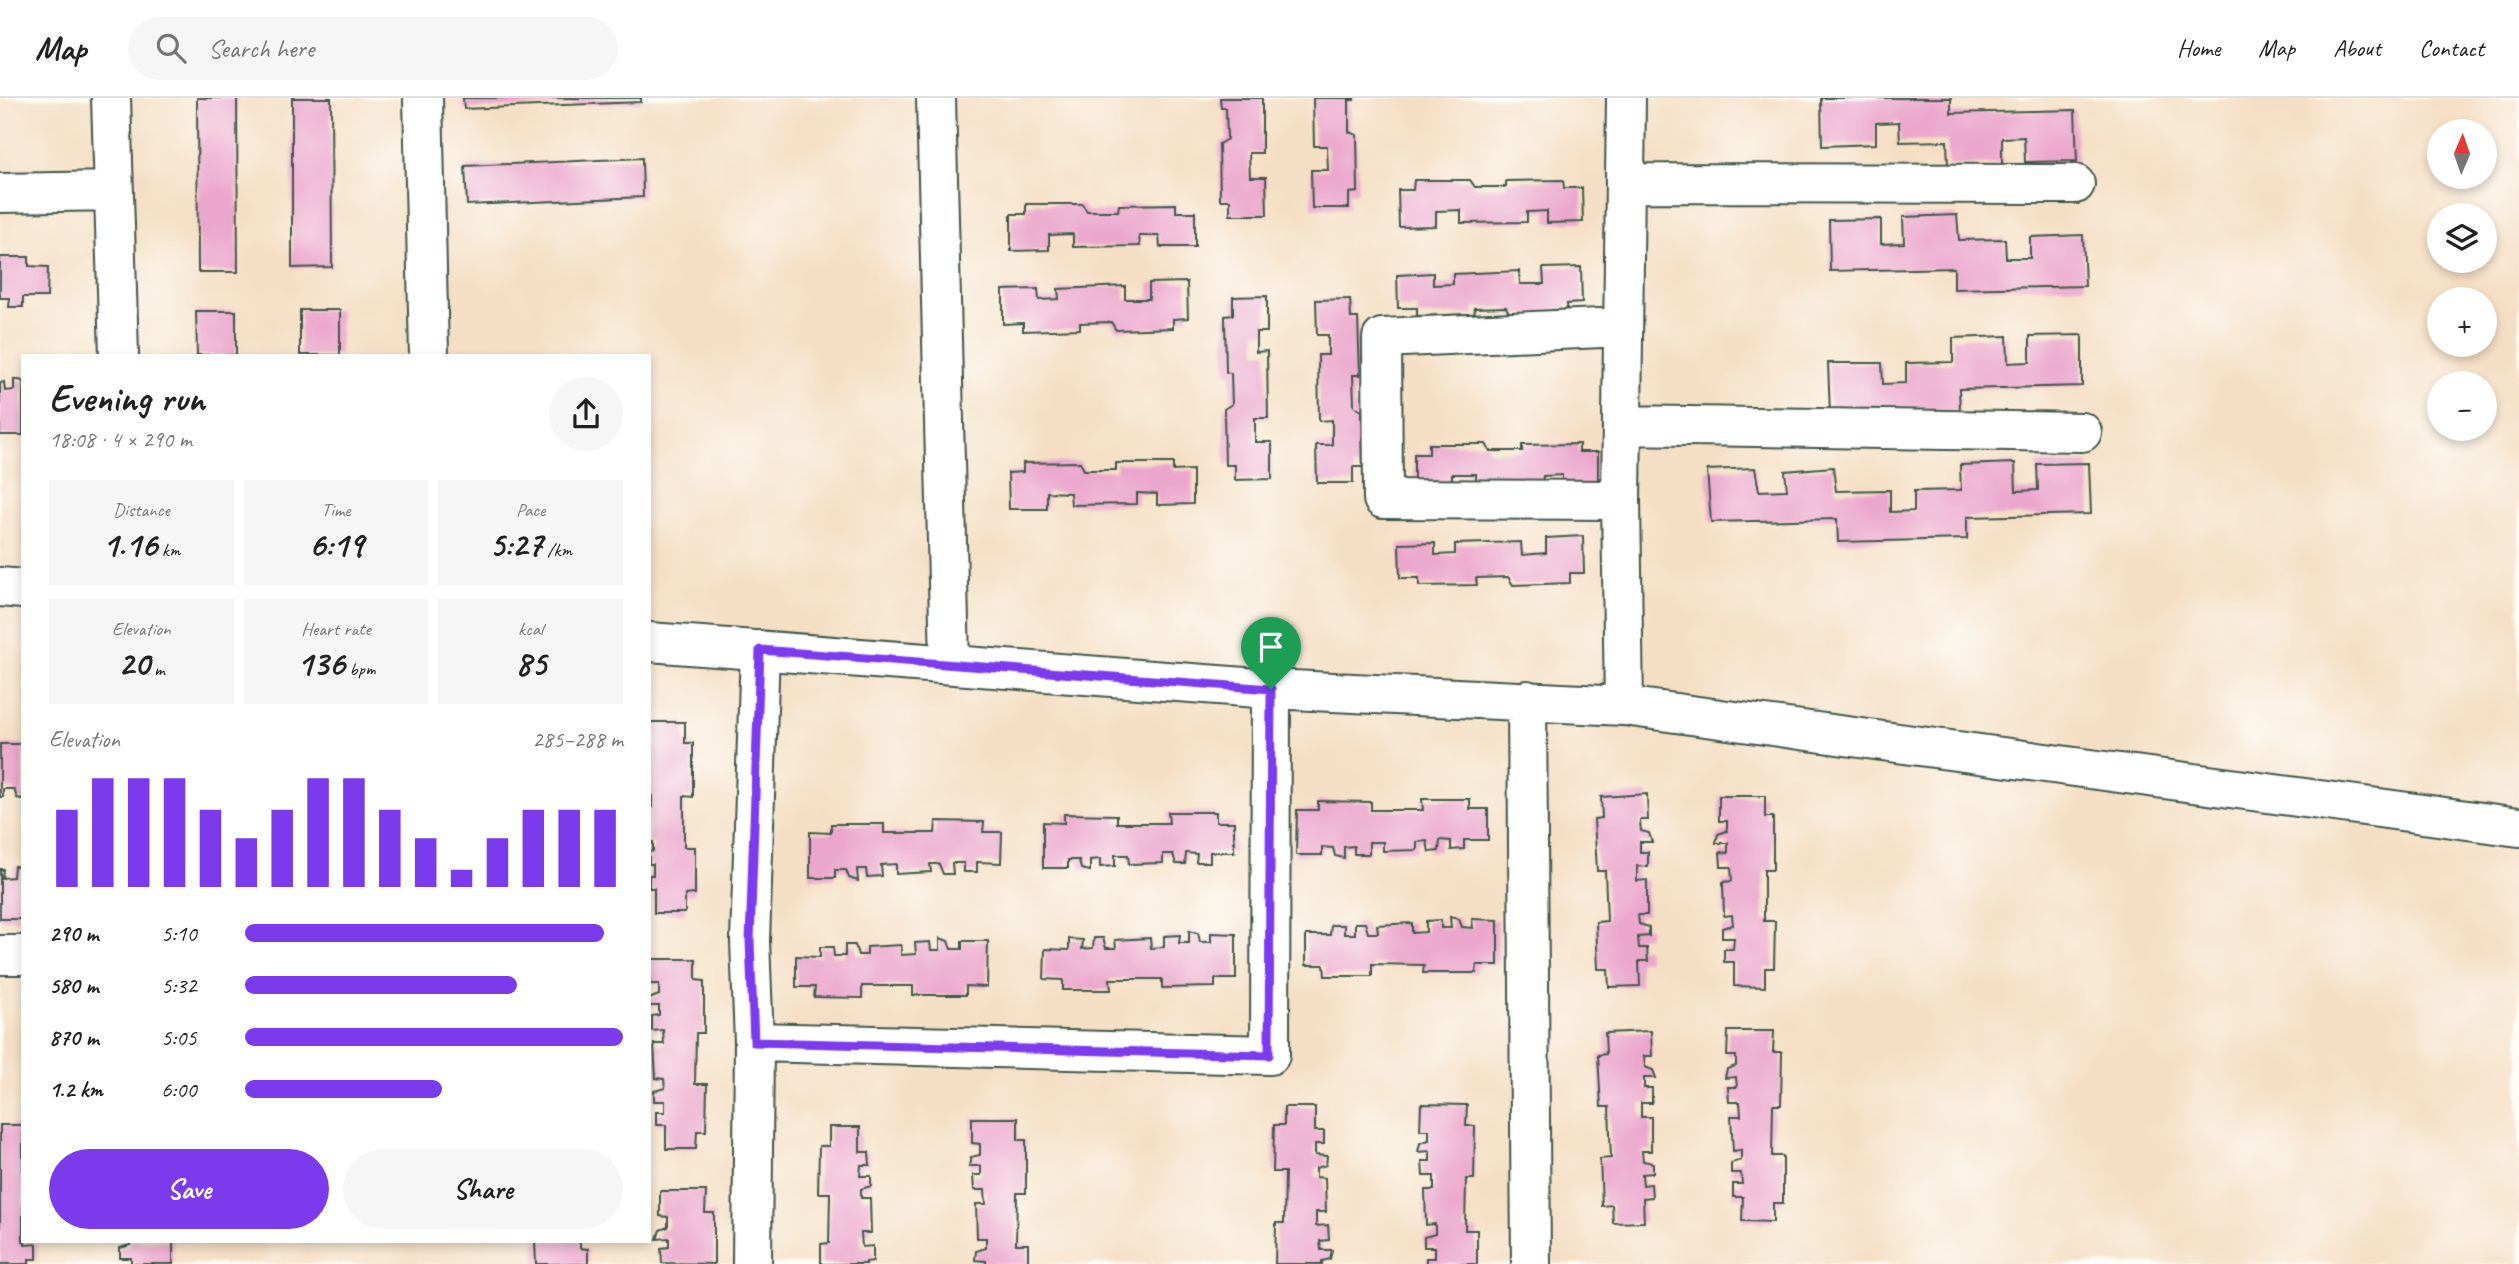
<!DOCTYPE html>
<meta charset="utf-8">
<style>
body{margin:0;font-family:Caveat,sans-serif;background:#f6f6f6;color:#222;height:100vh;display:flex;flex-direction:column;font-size:26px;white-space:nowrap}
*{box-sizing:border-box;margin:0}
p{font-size:23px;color:#767676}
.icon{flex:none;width:38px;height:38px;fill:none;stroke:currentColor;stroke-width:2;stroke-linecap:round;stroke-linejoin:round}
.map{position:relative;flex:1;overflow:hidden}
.side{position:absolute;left:21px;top:256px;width:630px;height:889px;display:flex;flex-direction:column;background:#fff;border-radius:0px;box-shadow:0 4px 10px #0003}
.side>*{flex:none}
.needle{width:46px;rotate:2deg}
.buttons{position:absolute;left:2427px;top:21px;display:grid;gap:14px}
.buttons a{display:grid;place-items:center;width:70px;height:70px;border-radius:50%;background:#fff;box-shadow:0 4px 10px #0003;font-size:35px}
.pin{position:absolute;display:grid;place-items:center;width:60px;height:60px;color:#fff;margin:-72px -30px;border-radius:50% 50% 50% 0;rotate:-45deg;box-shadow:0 0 7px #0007}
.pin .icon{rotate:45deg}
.round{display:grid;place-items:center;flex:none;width:74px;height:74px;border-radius:37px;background:#f6f6f6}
.headline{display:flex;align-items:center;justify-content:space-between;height:119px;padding:0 28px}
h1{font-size:38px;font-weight:600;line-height:52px}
.metrics{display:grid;grid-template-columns:repeat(3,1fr);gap:10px;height:119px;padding:7px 28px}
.metrics div{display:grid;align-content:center;border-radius:0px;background:#f6f6f6;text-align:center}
.metrics b{font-size:35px;font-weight:600}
.metrics small{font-size:19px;font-weight:400}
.metrics p{font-size:19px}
.chart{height:196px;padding:14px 28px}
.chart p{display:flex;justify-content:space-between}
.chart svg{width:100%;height:126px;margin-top:7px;stroke:#7c3aed;stroke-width:6}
.primary-button{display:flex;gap:14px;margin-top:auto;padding:14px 28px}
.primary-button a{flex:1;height:80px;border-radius:42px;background:#7c3aed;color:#fff;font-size:28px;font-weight:600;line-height:80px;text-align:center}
.primary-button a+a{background:#f6f6f6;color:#222}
ul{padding:0 28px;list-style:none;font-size:23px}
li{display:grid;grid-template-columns:112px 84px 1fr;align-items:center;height:52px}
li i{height:18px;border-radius:9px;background:#7c3aed}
header{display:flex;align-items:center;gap:42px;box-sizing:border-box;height:98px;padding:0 35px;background:#fff;border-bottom:2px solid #e0e0e0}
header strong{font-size:33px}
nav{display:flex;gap:38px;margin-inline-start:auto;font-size:24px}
.search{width:490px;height:63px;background:#f6f6f6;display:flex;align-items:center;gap:18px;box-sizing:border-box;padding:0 24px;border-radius:38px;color:#767676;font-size:26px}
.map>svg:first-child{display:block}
.building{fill:#eba6cc}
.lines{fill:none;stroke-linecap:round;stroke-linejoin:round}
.minor-casing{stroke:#3f554a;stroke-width:42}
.minor{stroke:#fff;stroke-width:38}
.route-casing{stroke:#fff;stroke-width:14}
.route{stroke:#7c3aed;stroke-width:9}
</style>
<header>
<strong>Map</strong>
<div class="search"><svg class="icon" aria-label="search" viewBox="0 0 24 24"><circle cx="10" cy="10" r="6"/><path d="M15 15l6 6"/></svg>Search here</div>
<nav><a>Home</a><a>Map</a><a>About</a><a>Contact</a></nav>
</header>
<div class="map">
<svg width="2519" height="1166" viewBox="0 0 2519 1166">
<rect width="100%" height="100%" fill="#fdfcf7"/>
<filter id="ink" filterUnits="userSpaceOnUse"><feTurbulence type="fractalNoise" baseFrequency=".0143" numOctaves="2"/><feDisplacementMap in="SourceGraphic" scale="14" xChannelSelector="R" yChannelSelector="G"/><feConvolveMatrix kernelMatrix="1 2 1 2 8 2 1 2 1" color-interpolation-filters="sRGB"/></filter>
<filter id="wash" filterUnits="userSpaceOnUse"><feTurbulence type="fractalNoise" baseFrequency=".00686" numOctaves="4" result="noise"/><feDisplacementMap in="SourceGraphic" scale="28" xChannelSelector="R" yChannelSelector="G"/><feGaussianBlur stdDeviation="1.57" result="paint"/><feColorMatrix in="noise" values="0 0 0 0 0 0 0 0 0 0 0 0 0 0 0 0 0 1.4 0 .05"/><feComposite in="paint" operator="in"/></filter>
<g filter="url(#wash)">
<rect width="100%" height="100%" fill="#f5dfc4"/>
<g id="blocks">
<path class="building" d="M 197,0 L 237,0 L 238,174 L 198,174 Z
M 292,0 L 331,0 L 332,169 L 292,170 Z
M 463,0 L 641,0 L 641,4 L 464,11 Z
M 1220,0 L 1262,0 L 1262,55 L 1249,55 L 1250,79 L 1266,79 L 1267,117 L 1230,117 L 1230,102 L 1220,102 L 1219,46 L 1227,41 L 1226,10 L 1221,10 Z
M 1313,0 L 1354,0 L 1354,2 L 1349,2 L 1349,34 L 1357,37 L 1358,94 L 1349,95 L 1349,110 L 1312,110 L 1311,72 L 1328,72 L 1327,48 L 1314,48 Z
M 1821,0 L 1951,0 L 1951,15 L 2075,12 L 2077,63 L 2025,64 L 2024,39 L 2002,40 L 2002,66 L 1948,68 L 1947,43 L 1900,44 L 1899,24 L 1876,25 L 1876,46 L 1822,48 Z
M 642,60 L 643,99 L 467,107 L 465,68 Z
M 1414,82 L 1470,82 L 1475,89 L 1506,89 L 1506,83 L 1563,82 L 1564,90 L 1582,90 L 1583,124 L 1547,125 L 1547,113 L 1527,114 L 1527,124 L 1461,125 L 1461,112 L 1436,113 L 1436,128 L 1399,129 L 1398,92 L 1413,92 Z
M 1026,106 L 1082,106 L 1087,113 L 1118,113 L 1119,107 L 1176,106 L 1176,114 L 1195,114 L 1195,149 L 1160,149 L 1159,138 L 1139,138 L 1140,148 L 1073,149 L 1073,136 L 1049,137 L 1049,152 L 1011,153 L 1011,116 L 1026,116 Z
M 1957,117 L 1959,142 L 2005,141 L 2006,160 L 2030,160 L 2030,139 L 2083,137 L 2085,188 L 1954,191 L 1954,170 L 1830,173 L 1829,122 L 1881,121 L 1881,146 L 1904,145 L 1903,119 Z
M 0,159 L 29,159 L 29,168 L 48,169 L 47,199 L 23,199 L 23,209 L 9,209 L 10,200 L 0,200 Z
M 1581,169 L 1582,205 L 1567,206 L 1567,215 L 1510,217 L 1506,209 L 1474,210 L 1475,216 L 1417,218 L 1417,210 L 1398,210 L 1397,177 L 1433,175 L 1433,187 L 1453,186 L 1453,176 L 1519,173 L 1520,186 L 1544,186 L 1543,170 Z
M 1187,184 L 1188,220 L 1173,221 L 1173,230 L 1116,232 L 1111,224 L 1080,225 L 1080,231 L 1023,233 L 1023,225 L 1003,226 L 1003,192 L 1038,191 L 1039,202 L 1059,201 L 1058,191 L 1125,188 L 1125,201 L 1149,201 L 1149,185 Z
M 1267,198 L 1267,234 L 1256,234 L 1256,254 L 1267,253 L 1268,320 L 1255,320 L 1255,344 L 1272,344 L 1272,381 L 1235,382 L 1235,367 L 1225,367 L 1224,311 L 1232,306 L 1231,275 L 1226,274 L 1225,218 L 1233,217 L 1233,199 Z
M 1350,201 L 1351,220 L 1358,220 L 1360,277 L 1353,277 L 1354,308 L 1362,313 L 1363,369 L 1353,369 L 1353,385 L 1317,385 L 1316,347 L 1332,347 L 1332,322 L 1319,323 L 1318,257 L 1328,257 L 1328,237 L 1317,237 L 1316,202 Z
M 300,212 L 340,212 L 340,257 L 300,257 Z
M 196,213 L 236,213 L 236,257 L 197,257 Z
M 2082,237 L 2082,288 L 1959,291 L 1960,313 L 1830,316 L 1828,265 L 1882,265 L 1883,286 L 1906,285 L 1906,265 L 1953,264 L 1953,240 L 2007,238 L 2008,265 L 2030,264 L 2030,238 Z
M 14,281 L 23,283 L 23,337 L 0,337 L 0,285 L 4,284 L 5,293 L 14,292 Z
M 1429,346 L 1486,346 L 1490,353 L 1522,353 L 1522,347 L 1579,346 L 1579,354 L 1598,354 L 1598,388 L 1562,389 L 1562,377 L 1543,378 L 1542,388 L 1476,389 L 1476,376 L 1452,376 L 1452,392 L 1414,393 L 1414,356 L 1429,356 Z
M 1080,364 L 1084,372 L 1116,372 L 1116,365 L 1173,365 L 1173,373 L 1193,372 L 1193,406 L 1157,407 L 1157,396 L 1137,395 L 1137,406 L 1071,407 L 1070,395 L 1047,394 L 1047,411 L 1009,411 L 1008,375 L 1023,374 L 1023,365 Z
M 2015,365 L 2016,393 L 2038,392 L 2037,366 L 2089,365 L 2091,416 L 1967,419 L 1967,441 L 1838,444 L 1837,421 L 1711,424 L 1707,372 L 1755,370 L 1759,393 L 1787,392 L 1785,373 L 1833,369 L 1836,393 L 1890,392 L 1890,414 L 1914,413 L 1914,393 L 1961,392 L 1960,367 Z
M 1583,438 L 1584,475 L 1570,475 L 1570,485 L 1513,487 L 1508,479 L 1476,480 L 1477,487 L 1419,488 L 1419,480 L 1400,480 L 1399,446 L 1435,445 L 1435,457 L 1455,456 L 1455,446 L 1521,444 L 1522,457 L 1546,455 L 1546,440 Z
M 649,624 L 685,624 L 685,645 L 693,645 L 693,699 L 684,698 L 684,749 L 695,749 L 695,796 L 685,797 L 685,815 L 654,815 L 654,790 L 649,790 L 649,777 L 653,777 L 653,766 L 649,766 L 649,754 L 653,753 L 653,744 L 649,744 L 649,710 L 652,709 L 652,695 L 649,695 Z
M 0,646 L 23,646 L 23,701 L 17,700 L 14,691 L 3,691 L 3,699 L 0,699 Z
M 1647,696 L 1648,722 L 1640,722 L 1641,733 L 1649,735 L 1652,744 L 1640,744 L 1640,754 L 1648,754 L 1648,769 L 1637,768 L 1637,783 L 1647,782 L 1647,817 L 1638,817 L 1639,826 L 1649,829 L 1649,838 L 1638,839 L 1639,850 L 1647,850 L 1648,863 L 1639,863 L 1640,888 L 1609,889 L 1608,871 L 1598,871 L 1596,824 L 1607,823 L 1605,773 L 1597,773 L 1594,721 L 1602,720 L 1601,699 Z
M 1719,698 L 1765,698 L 1765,719 L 1773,719 L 1773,772 L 1764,772 L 1764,823 L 1775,823 L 1774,870 L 1765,870 L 1765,889 L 1734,888 L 1734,864 L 1724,864 L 1724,851 L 1733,851 L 1734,840 L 1722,840 L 1722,830 L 1733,827 L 1732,817 L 1724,818 L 1723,784 L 1732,783 L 1731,769 L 1721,769 L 1720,754 L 1728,755 L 1728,745 L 1716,745 L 1718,736 L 1727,733 L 1727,723 L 1719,723 Z
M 1422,701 L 1470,701 L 1470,711 L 1488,711 L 1488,742 L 1464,742 L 1464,751 L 1451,752 L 1451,743 L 1440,742 L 1439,753 L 1429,754 L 1427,743 L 1417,744 L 1417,752 L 1383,753 L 1383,744 L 1369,744 L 1369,756 L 1354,756 L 1354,748 L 1344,749 L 1344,760 L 1335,758 L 1333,750 L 1322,749 L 1322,757 L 1296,757 L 1297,712 L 1318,712 L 1318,703 L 1371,704 L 1371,712 L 1423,712 Z
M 1168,714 L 1216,714 L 1216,724 L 1234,724 L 1234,754 L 1210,754 L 1210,764 L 1196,764 L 1197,756 L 1186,755 L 1185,766 L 1176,766 L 1173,756 L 1163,756 L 1163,765 L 1129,766 L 1128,757 L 1115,757 L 1115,768 L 1100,769 L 1100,761 L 1090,762 L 1090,773 L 1081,771 L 1079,762 L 1068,762 L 1068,770 L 1043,770 L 1043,724 L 1064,725 L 1064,716 L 1117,717 L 1117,725 L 1169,725 Z
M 936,723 L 984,724 L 983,734 L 1002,734 L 1001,765 L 977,764 L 977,774 L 964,774 L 964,765 L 952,765 L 953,776 L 943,776 L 939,766 L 930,766 L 931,774 L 896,776 L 896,766 L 881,767 L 882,778 L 867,779 L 866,771 L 857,771 L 858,783 L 849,780 L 846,772 L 835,772 L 835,780 L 810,780 L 810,734 L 831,735 L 831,726 L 884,726 L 884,735 L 935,735 Z
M 14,768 L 23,769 L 23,821 L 0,821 L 0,771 L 3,771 L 2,780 L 13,779 Z
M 1450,819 L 1459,821 L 1462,829 L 1473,830 L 1472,821 L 1498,822 L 1498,867 L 1477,867 L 1476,875 L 1423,875 L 1424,867 L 1372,866 L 1372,878 L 1325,878 L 1324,867 L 1306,867 L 1306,837 L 1330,837 L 1331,827 L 1344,827 L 1344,836 L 1355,836 L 1355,825 L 1365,825 L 1368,835 L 1378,835 L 1377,827 L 1412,825 L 1412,835 L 1426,834 L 1426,823 L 1441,822 L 1441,830 L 1451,830 Z
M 1189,833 L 1198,835 L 1200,844 L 1211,844 L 1211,835 L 1236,836 L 1236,881 L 1215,881 L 1215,889 L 1162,890 L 1162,881 L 1110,881 L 1111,892 L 1063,892 L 1063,882 L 1044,881 L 1045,851 L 1069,852 L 1069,841 L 1083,842 L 1082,851 L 1093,850 L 1094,840 L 1103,840 L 1106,850 L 1116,850 L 1115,842 L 1150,840 L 1151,850 L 1164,849 L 1164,838 L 1180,837 L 1179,845 L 1189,845 Z
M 940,840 L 948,843 L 951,851 L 962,851 L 962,843 L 988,843 L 987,889 L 966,888 L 966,897 L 913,897 L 913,888 L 862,888 L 862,900 L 814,899 L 815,889 L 796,889 L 796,858 L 820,859 L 820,849 L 833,849 L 834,858 L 845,858 L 845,847 L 855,847 L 858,857 L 867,857 L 867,849 L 901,847 L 901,857 L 916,856 L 915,845 L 930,844 L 931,852 L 940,852 Z
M 650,861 L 696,861 L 696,882 L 704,883 L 704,935 L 696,935 L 695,986 L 707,986 L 706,1033 L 697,1033 L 696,1051 L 666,1051 L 666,1027 L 656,1027 L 656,1014 L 665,1014 L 665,1003 L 654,1003 L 654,993 L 665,990 L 664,981 L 656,980 L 654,946 L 664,946 L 663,932 L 652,933 L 652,918 L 659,917 L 659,908 L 649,908 L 649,901 L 659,897 L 659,886 L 650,886 Z
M 1651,933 L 1652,958 L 1644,958 L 1645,969 L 1653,972 L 1656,980 L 1644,980 L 1644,990 L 1652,990 L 1652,1005 L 1641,1005 L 1641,1019 L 1651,1019 L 1651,1053 L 1642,1053 L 1643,1063 L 1653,1065 L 1653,1075 L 1642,1076 L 1643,1087 L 1651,1086 L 1652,1099 L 1643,1100 L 1644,1124 L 1613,1125 L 1612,1107 L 1602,1108 L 1600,1061 L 1611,1060 L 1609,1009 L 1601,1009 L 1598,957 L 1606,956 L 1605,935 Z
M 1728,933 L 1774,933 L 1773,954 L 1782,954 L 1781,1007 L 1773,1007 L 1772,1058 L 1783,1058 L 1783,1105 L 1773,1105 L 1773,1124 L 1742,1123 L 1743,1099 L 1733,1099 L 1733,1086 L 1742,1086 L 1741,1075 L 1731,1075 L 1731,1065 L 1741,1062 L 1741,1052 L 1733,1053 L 1731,1018 L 1741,1018 L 1740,1004 L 1729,1004 L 1728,989 L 1737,989 L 1736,979 L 1725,980 L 1727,971 L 1736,968 L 1736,958 L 1727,958 Z
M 1421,1006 L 1467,1007 L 1466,1028 L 1475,1028 L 1474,1081 L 1466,1081 L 1465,1132 L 1477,1132 L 1477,1166 L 1426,1166 L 1426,1160 L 1435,1160 L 1435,1149 L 1424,1149 L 1424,1139 L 1435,1136 L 1435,1126 L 1426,1127 L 1425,1092 L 1434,1092 L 1434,1078 L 1423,1078 L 1422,1063 L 1430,1063 L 1430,1053 L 1418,1054 L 1420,1045 L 1429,1042 L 1429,1032 L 1420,1032 Z
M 1284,1009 L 1315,1009 L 1315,1033 L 1324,1033 L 1324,1046 L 1315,1046 L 1315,1057 L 1327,1058 L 1326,1067 L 1316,1070 L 1316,1079 L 1325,1080 L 1326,1114 L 1316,1114 L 1316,1128 L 1328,1127 L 1329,1142 L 1320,1143 L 1321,1152 L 1332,1152 L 1330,1161 L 1322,1163 L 1322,1166 L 1275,1166 L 1276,1125 L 1284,1125 L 1285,1074 L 1273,1074 L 1274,1027 L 1284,1027 Z
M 972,1020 L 1018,1020 L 1018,1042 L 1026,1042 L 1026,1095 L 1017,1095 L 1016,1146 L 1028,1146 L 1028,1166 L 986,1166 L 986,1163 L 975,1162 L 976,1153 L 986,1150 L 986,1140 L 977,1140 L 976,1106 L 986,1106 L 985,1092 L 974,1092 L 973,1077 L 981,1077 L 981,1068 L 969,1068 L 971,1059 L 980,1057 L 980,1046 L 972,1045 Z
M 0,1027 L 23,1027 L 23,1143 L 25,1143 L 25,1147 L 37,1146 L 37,1161 L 29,1161 L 29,1166 L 0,1166 Z
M 829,1029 L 860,1029 L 860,1054 L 869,1054 L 870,1067 L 861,1067 L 860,1078 L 871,1078 L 871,1088 L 861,1091 L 861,1100 L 870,1100 L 871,1135 L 861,1135 L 862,1149 L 873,1148 L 873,1163 L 866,1164 L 866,1166 L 821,1166 L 821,1146 L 829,1145 L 830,1095 L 818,1095 L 819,1048 L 829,1048 Z
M 660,1093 L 706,1093 L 705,1115 L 714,1115 L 714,1166 L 662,1165 L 661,1150 L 669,1149 L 669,1140 L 657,1141 L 660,1132 L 668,1129 L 668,1119 L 660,1118 Z
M 130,1143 L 173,1143 L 173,1166 L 131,1166 L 131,1160 L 120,1160 L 120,1150 L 130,1147 Z
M 535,1143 L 580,1143 L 580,1150 L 588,1151 L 588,1166 L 536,1166 Z"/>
</g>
</g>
<g filter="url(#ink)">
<use href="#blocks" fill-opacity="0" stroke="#3f554a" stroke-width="2"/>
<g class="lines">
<g class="minor-casing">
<path id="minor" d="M 111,0 L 119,257
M 423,0 L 429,257
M 936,0 L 950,565
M 1625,85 L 2075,86
M 0,95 L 114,93
M 1622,327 L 2082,334
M 1621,402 L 1383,401 L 1382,240 L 1623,229
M 0,489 L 23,491
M 649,544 L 1271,591 L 1624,608 L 2519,729
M 1527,602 L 1531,1166
M 1624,608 L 1621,402 L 1626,0
M 0,857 L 23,857
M 754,944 L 1270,957 L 1271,591
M 752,1166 L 754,944 L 750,843 L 760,552"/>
</g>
<use href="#minor" class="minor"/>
</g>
</g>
<g class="lines" filter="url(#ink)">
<g class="route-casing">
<path id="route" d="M 760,552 L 1271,591 L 1269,957 L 754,944 L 750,843 Z"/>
</g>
<use href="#route" class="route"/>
</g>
</svg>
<div class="buttons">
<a><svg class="needle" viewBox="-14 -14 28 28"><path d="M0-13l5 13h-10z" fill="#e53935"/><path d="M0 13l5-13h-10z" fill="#767676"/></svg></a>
<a><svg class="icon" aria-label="layers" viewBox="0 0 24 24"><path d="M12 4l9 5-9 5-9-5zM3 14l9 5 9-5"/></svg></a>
<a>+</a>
<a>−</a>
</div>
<div class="pin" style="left:1271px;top:591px;background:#1e9e55"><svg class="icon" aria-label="arrive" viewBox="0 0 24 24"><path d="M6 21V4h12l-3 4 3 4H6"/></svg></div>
<section class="side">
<div class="headline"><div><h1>Evening run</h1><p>18:08 · 4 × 290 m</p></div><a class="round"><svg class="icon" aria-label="share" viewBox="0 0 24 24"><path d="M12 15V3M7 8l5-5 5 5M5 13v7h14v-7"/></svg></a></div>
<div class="metrics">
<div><p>Distance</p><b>1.16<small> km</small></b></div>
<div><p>Time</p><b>6:19</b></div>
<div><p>Pace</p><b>5:27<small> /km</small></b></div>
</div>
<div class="metrics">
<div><p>Elevation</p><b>20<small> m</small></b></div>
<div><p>Heart rate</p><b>136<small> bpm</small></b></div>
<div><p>kcal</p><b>85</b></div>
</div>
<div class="chart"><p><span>Elevation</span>285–288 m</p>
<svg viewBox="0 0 160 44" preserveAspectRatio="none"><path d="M5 44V17M15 44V6M25 44V6M35 44V6M45 44V17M55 44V27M65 44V17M75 44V6M85 44V6M95 44V17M105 44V27M115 44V38M125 44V27M135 44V17M145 44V17M155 44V17"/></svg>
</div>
<ul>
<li><b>290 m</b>5:10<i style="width:95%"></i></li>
<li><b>580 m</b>5:32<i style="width:72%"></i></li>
<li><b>870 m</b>5:05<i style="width:100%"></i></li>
<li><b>1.2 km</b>6:00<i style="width:52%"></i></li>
</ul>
<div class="primary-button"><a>Save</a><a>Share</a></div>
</section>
</div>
